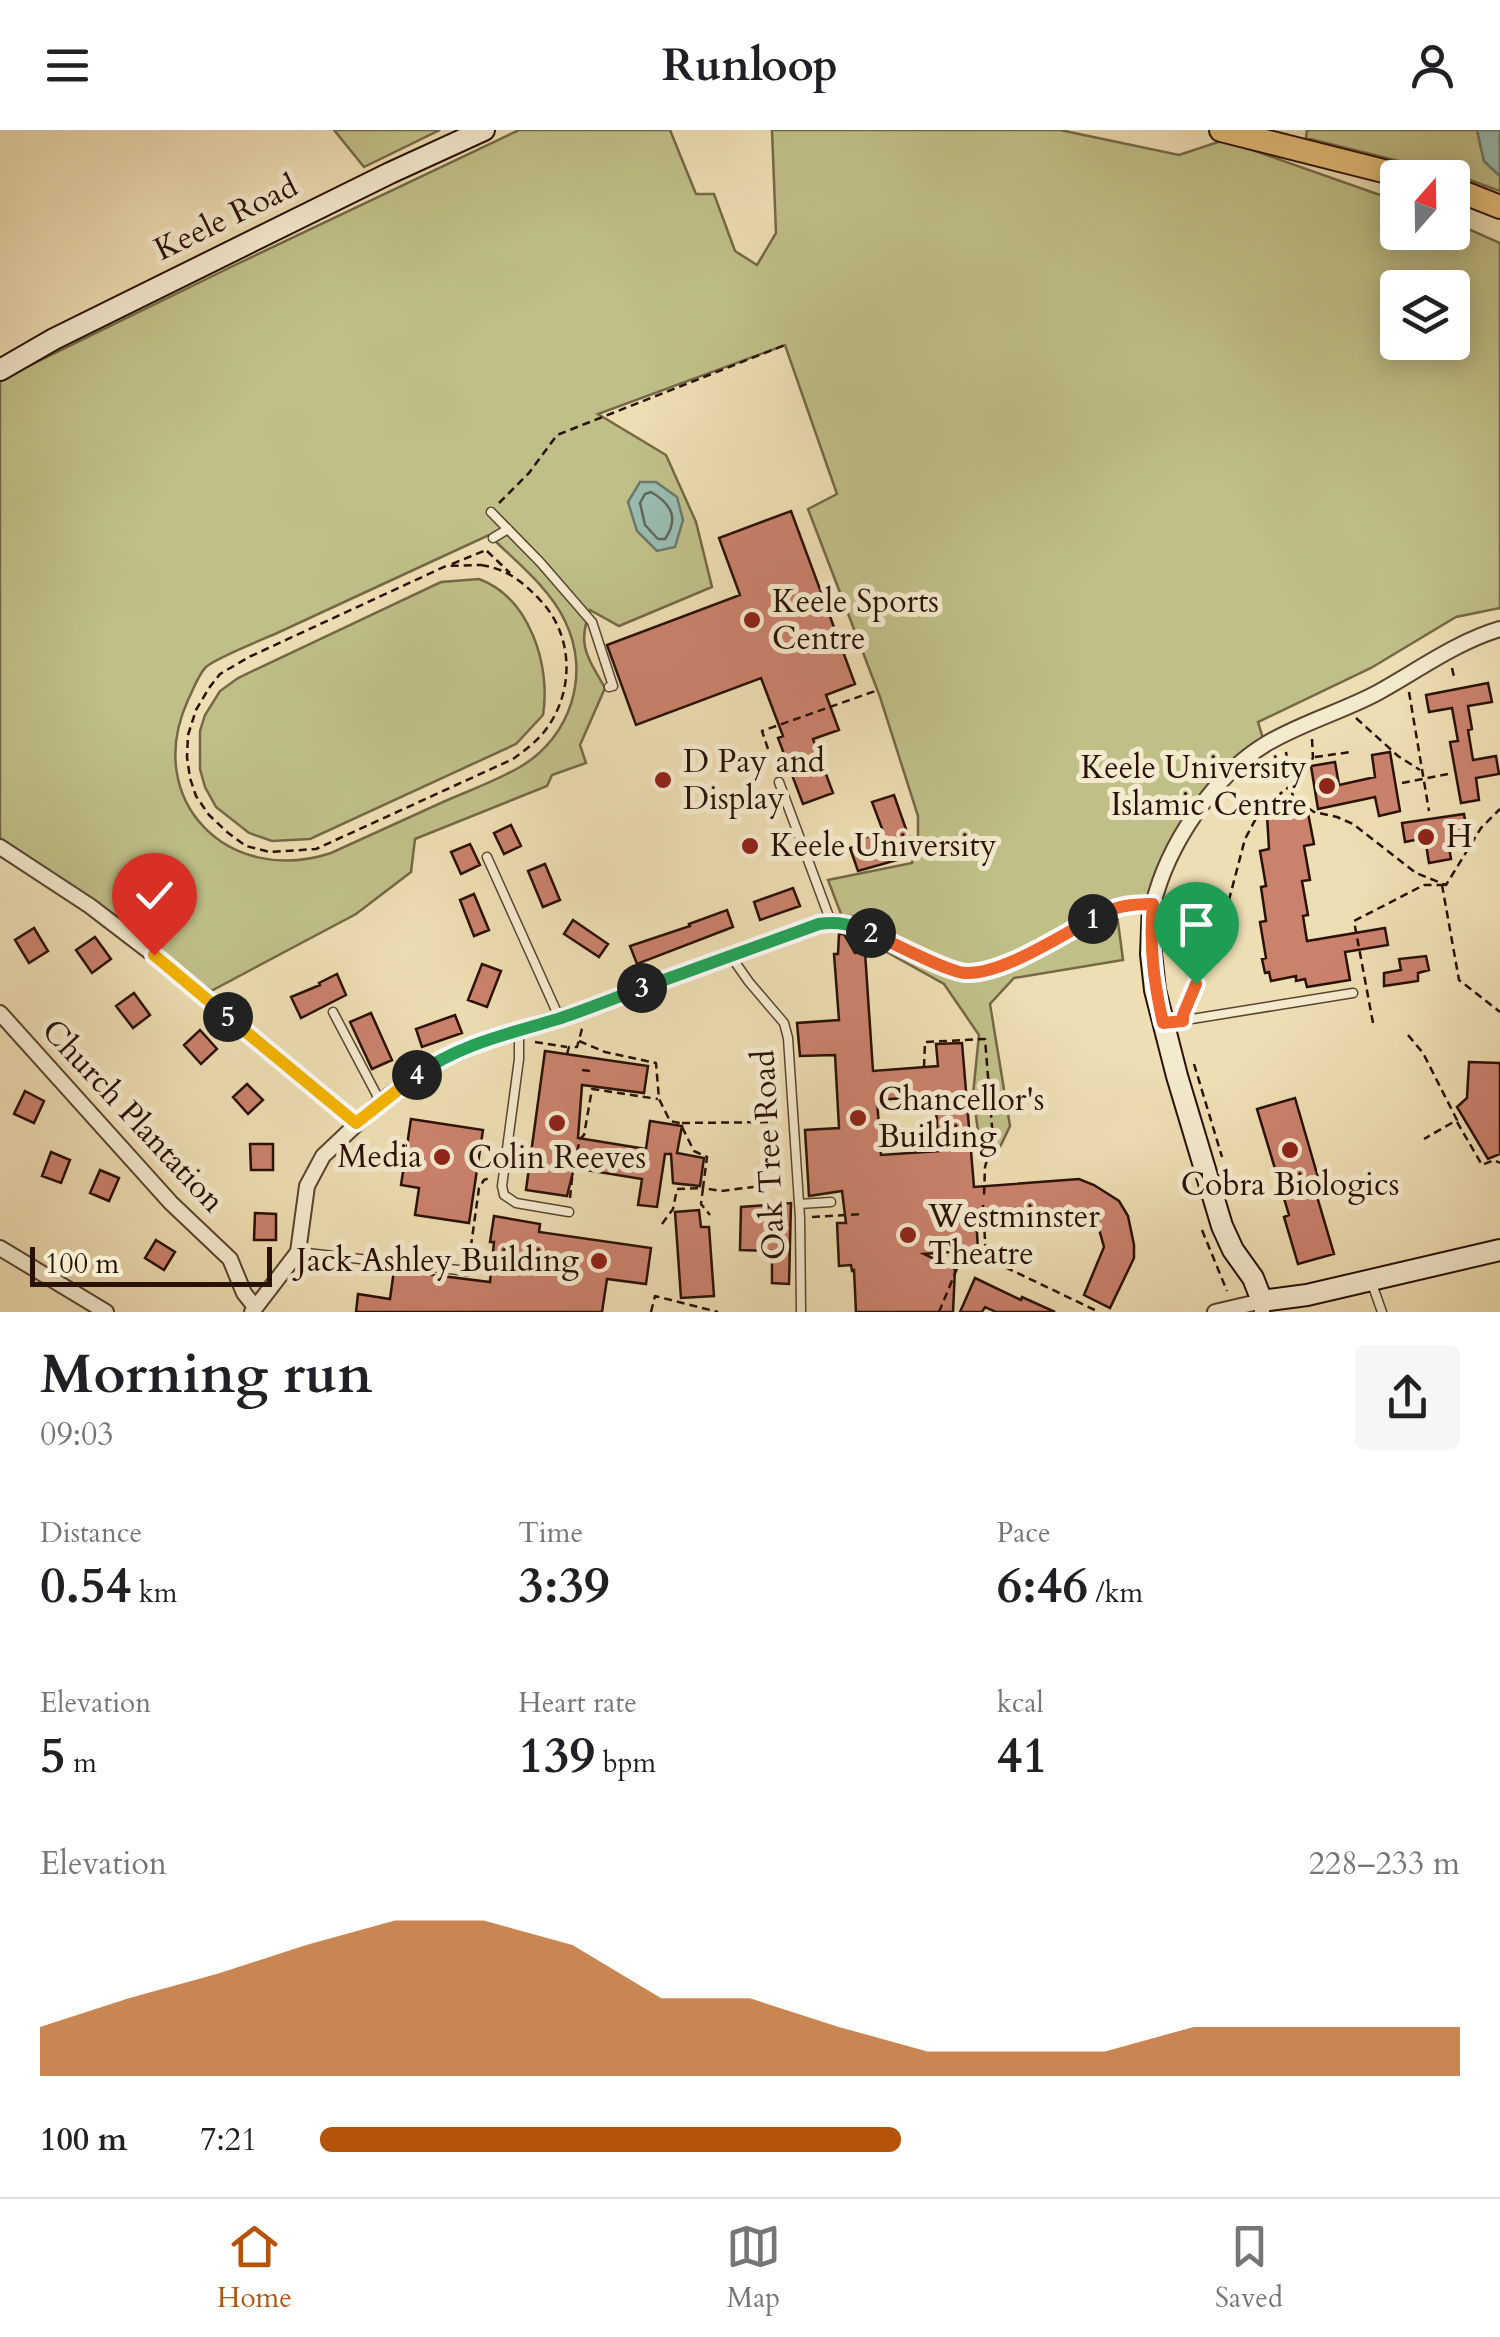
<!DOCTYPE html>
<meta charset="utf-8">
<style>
body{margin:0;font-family:Cardo,serif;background:#f6f6f6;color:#202124;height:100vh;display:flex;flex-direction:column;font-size:38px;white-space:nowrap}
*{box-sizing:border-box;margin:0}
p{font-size:32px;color:#757577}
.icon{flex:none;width:55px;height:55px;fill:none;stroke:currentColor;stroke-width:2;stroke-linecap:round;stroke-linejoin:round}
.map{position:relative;height:1182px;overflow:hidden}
.panel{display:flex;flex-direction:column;background:#fff;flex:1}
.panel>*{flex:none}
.needle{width:65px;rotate:20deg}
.buttons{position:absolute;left:1380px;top:30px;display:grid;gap:20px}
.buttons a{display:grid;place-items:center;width:90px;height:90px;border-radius:10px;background:#fff;box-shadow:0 5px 25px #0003;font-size:50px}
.scale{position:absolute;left:30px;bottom:25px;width:242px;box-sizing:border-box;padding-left:10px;border:5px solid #291104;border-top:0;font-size:28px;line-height:35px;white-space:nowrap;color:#291104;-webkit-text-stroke:8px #f4eace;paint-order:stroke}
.pin{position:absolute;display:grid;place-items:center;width:85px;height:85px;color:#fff;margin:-102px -42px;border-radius:50% 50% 50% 0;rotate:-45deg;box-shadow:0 0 10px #0007}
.pin .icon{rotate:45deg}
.km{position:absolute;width:50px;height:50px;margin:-25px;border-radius:50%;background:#222;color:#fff;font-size:28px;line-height:50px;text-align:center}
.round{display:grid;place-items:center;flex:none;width:105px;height:105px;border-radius:10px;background:#f6f6f6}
.summary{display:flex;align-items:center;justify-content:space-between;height:170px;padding:0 40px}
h1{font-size:55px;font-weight:600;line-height:75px}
.stats{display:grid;grid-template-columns:repeat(3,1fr);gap:15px;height:170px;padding:10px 40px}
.stats div{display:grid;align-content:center}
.stats b{font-size:50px;font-weight:600}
.stats small{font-size:28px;font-weight:400}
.stats p{font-size:28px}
.chart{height:280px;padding:20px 40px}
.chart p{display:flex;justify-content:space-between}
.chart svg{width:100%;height:180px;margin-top:10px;fill:#b45309;opacity:.7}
ul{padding:0 40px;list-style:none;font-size:32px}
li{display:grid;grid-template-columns:160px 120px 1fr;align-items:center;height:75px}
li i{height:25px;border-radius:12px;background:#b45309}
header{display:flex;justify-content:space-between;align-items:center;height:130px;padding:0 40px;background:#fff;font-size:45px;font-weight:600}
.dock{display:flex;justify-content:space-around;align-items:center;height:140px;border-top:2px solid #e0e0e0;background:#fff;font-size:28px;color:#757577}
.dock a{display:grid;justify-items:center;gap:5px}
.dock .selected{color:#b45309}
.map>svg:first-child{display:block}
.green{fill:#c0bf88;stroke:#746846;stroke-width:2.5;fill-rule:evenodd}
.water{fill:#99bcb0;stroke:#6c786b;stroke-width:2.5}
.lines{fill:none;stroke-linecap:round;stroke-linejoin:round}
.shore{stroke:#61665a;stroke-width:2.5}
.building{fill:#cb826d;stroke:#291104;stroke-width:2.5;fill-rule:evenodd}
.lane-casing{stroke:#5a4430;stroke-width:11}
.street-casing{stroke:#5a4430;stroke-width:18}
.secondary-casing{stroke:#291104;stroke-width:24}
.primary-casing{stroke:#291104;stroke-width:26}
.path{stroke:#291104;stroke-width:2.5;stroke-dasharray:8 5;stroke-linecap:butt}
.lane{stroke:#f4eace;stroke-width:8}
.street{stroke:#f4eace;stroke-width:14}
.secondary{stroke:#f4eace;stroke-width:20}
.primary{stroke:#e7bf7a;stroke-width:22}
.split-1-casing{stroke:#fff;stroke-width:20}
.split-2-casing{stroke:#fff;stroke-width:20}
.split-3-casing{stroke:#fff;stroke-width:20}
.split-4-casing{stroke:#fff;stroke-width:20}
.split-5-casing{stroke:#fff;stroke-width:20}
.split-6-casing{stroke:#fff;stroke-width:20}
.split-1{stroke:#f0652b;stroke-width:12}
.split-2{stroke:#f0652b;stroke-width:12}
.split-3{stroke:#22a559;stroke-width:12}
.split-4{stroke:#22a559;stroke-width:12}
.split-5{stroke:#f5b400;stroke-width:12}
.split-6{stroke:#f5b400;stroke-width:12}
.poi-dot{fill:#8f2418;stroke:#f4eace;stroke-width:4}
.labels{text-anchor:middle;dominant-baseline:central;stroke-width:10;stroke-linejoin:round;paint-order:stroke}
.street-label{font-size:32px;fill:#291104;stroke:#f4eace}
.poi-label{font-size:32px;fill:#291104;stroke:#f4eace;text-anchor:start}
</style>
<header><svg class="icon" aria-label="menu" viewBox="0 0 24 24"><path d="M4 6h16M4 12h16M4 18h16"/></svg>Runloop<svg class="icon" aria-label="person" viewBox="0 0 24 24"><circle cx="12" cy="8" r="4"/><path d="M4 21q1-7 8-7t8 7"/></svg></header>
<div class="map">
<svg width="1500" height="1182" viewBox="0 0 1500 1182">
<rect width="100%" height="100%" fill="#eedeb3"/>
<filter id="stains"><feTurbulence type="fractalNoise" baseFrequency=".002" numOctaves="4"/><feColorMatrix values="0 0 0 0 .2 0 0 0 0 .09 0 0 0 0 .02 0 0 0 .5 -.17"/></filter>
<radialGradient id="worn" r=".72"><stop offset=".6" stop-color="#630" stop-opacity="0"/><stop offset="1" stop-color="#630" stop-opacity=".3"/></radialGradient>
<path class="green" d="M 334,0 L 440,0 L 364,37 Z
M 519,0 L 670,0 L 696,64 L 714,64 L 735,121 L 757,135 L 776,103 L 772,0 L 1060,0 L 1179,25 L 1224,10 L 1397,71 L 1398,102 L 1452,102 L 1453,92 L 1500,113 L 1500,478 L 1456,487 L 1371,538 L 1258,592 L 1265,615 L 1194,687 L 1153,775 L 1116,777 L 1123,830 L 1014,848 L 990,874 L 1010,996 L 1000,1017 L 980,1016 L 973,964 L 979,905 L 944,854 L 847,800 L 828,750 L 912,733 L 918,710 L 918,686 L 880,567 L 808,379 L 837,364 L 785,215 L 598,284 L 666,325 L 696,392 L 712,457 L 619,496 L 590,480 C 577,516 587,526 605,558 L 580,615 L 586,633 L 552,645 L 547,656 L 415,709 L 411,742 L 356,784 L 211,861 L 115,785 L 0,708 L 0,250 L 235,135 ZM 1398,158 L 1452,158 L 1452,212 L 1398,212 ZM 489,405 C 515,431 549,457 565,491 C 591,544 571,607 520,637 C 496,651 468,661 443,672 C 406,689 368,706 331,723 C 229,757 142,671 188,570 C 193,560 198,545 206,537 C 214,529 261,510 275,504 C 346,471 418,438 489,405 Z
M 1307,0 L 1477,0 L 1484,31 L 1500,46 L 1500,61 L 1459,46 L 1306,8 Z
M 479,449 C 530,468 551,536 543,585 L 516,614 L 310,709 L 272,711 L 249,703 L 216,677 L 205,657 L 200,639 L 200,601 L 205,585 L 220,561 L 238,548 L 441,452 Z"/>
<path class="water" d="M 1477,0 L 1500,0 L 1500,46 L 1484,31 Z
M 640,352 L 656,352 L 677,367 L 683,390 L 675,417 L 657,421 L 637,401 L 628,372 Z"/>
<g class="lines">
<path class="shore" d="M 651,362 C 672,374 679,389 665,409 L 658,409 L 645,395 L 640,373 L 645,364 Z"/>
</g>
<path class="building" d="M 791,381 L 855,554 L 826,565 L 839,600 L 813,609 L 833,663 L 803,674 L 778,608 L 783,606 L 761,548 L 636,595 L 607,515 L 740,465 L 719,408 Z
M 1488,553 L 1492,572 L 1468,576 L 1472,599 L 1468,600 L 1473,630 L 1496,626 L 1499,644 L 1476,648 L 1479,670 L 1461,673 L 1450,612 L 1458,611 L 1452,578 L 1429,582 L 1426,565 Z
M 1390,622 L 1400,681 L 1379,686 L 1375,667 L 1318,679 L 1311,636 L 1335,632 L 1339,655 L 1375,647 L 1372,625 Z
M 894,665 L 915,725 L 858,741 L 850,718 L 863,714 L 861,709 L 883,701 L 872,672 Z
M 1289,673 L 1290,680 L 1307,678 L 1314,714 L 1304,716 L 1310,750 L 1302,751 L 1308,785 L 1303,786 L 1307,811 L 1385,798 L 1388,815 L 1345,822 L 1350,850 L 1307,857 L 1305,849 L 1296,851 L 1296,846 L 1271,851 L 1269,842 L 1265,843 L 1262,829 L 1266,828 L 1260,792 L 1266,791 L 1261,757 L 1266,756 L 1260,721 L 1269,719 L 1267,685 L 1274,685 L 1273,675 Z
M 1464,684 L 1467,702 L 1447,706 L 1451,729 L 1429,733 L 1425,708 L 1405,712 L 1402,693 Z
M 511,695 L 521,716 L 504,724 L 494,703 Z
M 470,714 L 480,735 L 461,744 L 451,722 Z
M 545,734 L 560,770 L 543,777 L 528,741 Z
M 793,758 L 800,776 L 760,790 L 754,772 Z
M 474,764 L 489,800 L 474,806 L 460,770 Z
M 727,780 L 733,797 L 637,834 L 630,816 L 690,796 L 689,794 Z
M 573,790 L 608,814 L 599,827 L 564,804 Z
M 34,798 L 48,821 L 29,833 L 15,810 Z
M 839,804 L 844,804 L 855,823 L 865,822 L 873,941 L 938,936 L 936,914 L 962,913 L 974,1057 L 1079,1049 L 1094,1055 L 1119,1071 L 1128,1086 L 1134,1115 L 1134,1128 L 1110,1178 L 1084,1165 L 1104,1117 L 1097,1092 L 1082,1082 L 1074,1080 L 976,1086 L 978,1120 L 924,1124 L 955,1139 L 953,1182 L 856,1182 L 854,1140 L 852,1141 L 851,1135 L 839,1136 L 837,1093 L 846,1093 L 842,1061 L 809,1066 L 805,1000 L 839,998 L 835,925 L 800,926 L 797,893 L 839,890 L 834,824 L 838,824 ZM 935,966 L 939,1021 L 881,1025 L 877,970 Z
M 95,807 L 111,829 L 92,843 L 76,820 Z
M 1426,826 L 1429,840 L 1418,843 L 1418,851 L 1384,856 L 1384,843 L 1401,840 L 1399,829 Z
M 482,834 L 501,841 L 487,877 L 468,870 Z
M 337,844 L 346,865 L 301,888 L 291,867 L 320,855 L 319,853 Z
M 134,863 L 150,885 L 133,898 L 116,876 Z
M 371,883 L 392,930 L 372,939 L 350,892 Z
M 455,885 L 462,903 L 422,917 L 416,899 Z
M 200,900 L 217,919 L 201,934 L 184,915 Z
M 545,921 L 648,936 L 644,963 L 582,955 L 578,1008 L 646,1019 L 650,991 L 682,996 L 677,1023 L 704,1028 L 700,1056 L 673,1053 L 671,1024 L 665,1024 L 657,1077 L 638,1075 L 642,1049 L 574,1038 L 567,1066 L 526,1060 Z
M 1469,932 L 1500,933 L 1500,1024 L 1488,1029 L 1457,977 L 1467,968 Z
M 247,954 L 263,970 L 248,984 L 233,967 Z
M 25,961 L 44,971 L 34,993 L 14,984 Z
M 1295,968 L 1322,1061 L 1316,1063 L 1334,1124 L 1298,1134 L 1284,1087 L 1289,1085 L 1257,979 Z
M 411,989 L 483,1000 L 469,1093 L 415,1085 L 419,1058 L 401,1055 Z
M 250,1014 L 273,1014 L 273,1040 L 251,1040 Z
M 51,1022 L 70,1030 L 61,1053 L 42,1046 Z
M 100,1040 L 119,1048 L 109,1071 L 90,1063 Z
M 791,1073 L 789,1154 L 772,1153 L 772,1121 L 740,1120 L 741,1077 Z
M 699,1080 L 701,1097 L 709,1097 L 714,1166 L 681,1168 L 675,1082 Z
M 255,1083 L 276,1084 L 276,1110 L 254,1110 Z
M 494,1086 L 540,1094 L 539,1102 L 651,1118 L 646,1154 L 607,1149 L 602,1182 L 356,1182 L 358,1164 L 390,1169 L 394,1140 L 490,1152 L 494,1112 L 490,1112 Z
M 156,1110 L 175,1122 L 164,1140 L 145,1128 Z
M 975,1148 L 1021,1170 L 1022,1167 L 1055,1182 L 996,1182 L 985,1177 L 982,1182 L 960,1182 Z"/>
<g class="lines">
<g class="lane-casing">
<path id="lane" d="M 491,382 L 540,432 L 592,492 L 613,556 L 609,557
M 493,408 L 508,399
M 779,652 L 831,792
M 487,727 L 559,887
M 730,825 L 749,852 L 784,893 L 788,908 L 800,1088 L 801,1182
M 333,882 L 380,971
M 1167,893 L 1353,863
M 519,899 L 519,929 L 502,1056 L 504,1065 L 516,1073 L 569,1082
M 799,1074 L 831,1072
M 298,1122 L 467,1141
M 1371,1151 L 1382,1182"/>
</g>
<g class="street-casing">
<path id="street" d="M 0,717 L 90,776 L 154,825 L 356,993
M 0,883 L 171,1073 L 230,1129 L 244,1163 L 255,1177
M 0,1118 L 106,1182
M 252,1182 L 298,1122 L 307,1056 L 323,1026 L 380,972 L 434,933 L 492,908 L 583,880 L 819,794 L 831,792 L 851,794 C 885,808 924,832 959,842 C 994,851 1077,798 1108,780 L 1126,775 L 1153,775 C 1167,716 1213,646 1266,614 C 1301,593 1341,582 1377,563 C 1417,541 1456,512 1500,499
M 1215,1182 L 1262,1171 L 1262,1182"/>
</g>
<g class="secondary-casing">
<path id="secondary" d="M 0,240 L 54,209 L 390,43 L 484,0
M 1153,775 L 1151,824 L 1155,860 L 1177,946 L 1222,1096 L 1233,1120 L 1253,1148 L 1262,1171 L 1307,1165 L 1500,1120"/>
</g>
<g class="primary-casing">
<path id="primary" d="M 1221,0 L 1411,48
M 1452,58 L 1500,77"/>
</g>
<path class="path" d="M 499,373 L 529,343 L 557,305 L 785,215
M 487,421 L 510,443
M 452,434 L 486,420
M 481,435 C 507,439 522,451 540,470 C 573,504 575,559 547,598 C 538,611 525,620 513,629 L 316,719 L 270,722 L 246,716 L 227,702 L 209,685 L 196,666 L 190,648 L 187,627 L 188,605 L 196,580 L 209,558 L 220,544 L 249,527 L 446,436 Z
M 1452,538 L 1454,547
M 1409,562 L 1429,681
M 1356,588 L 1398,626 L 1420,640
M 768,619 L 762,601 L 878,560
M 1286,622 L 1293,668 L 1314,682 L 1337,687 L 1353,694 L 1416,743 L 1446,755 L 1481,698 L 1500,679
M 1315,627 L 1351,622
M 1402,653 L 1448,644
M 1442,755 L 1459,850 L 1500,882
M 1185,879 L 1225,785 L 1245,709 L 1261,679 L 1290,656 L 1313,628 L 1312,609
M 1373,893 L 1354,791 L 1424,755 L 1444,755
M 1408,905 L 1423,923 L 1457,990 L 1424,1009
M 579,911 L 605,922 L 656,933 L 659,969 L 670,991 L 680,993 L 694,1021 L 707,1027 L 703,1058 L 721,1061 L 785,1053
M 535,912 L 567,917
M 567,924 L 569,917 L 577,917 L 582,899 L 586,897
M 1194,934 L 1222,1027
M 924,937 L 925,912 L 985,909 L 993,1009 L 985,1037 L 984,1067
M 582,940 L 590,941
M 1457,992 L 1482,1035 L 1494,1030 L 1500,1033
M 682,993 L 779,992
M 577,1022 L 580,1009 L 584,1005 L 592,959 L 658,969
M 558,1032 L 567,1034 L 567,1030
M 570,1068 L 573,1039
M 983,1075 L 986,1128
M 812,1087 L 862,1084
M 662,1094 L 673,1079 L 677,1059 L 703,1058 L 701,1074 L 710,1085
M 1202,1100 L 1227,1161
M 469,1130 L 479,1058 L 484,1050 L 489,1048
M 956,1141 L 955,1129 L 959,1129
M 651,1182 L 655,1166 L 718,1182
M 939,1182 L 961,1129 L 986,1128 L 1099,1182"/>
<use href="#lane" class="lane"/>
<use href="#street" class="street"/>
<use href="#secondary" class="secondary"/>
<use href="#primary" class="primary"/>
</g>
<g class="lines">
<g class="split-1-casing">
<path id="split-1" d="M 1093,789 C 1114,776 1129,774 1153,774 C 1149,816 1154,853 1163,893 L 1183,891 L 1183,885 L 1196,854"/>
</g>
<g class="split-2-casing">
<path id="split-2" d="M 871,803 C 892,812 945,841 965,843 C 1002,845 1059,806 1093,789"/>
</g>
<g class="split-3-casing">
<path id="split-3" d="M 642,858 L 819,794 C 839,791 853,795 871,803"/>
</g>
<g class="split-4-casing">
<path id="split-4" d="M 417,945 C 459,914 512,903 561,888 C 588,879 615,868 642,858"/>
</g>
<g class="split-5-casing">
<path id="split-5" d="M 228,887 L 356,993 L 417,945"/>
</g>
<g class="split-6-casing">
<path id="split-6" d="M 154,825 L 228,887"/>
</g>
<use href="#split-1" class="split-1"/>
<use href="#split-2" class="split-2"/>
<use href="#split-3" class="split-3"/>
<use href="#split-4" class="split-4"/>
<use href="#split-5" class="split-5"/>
<use href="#split-6" class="split-6"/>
</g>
<g class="poi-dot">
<circle cx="752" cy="490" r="10"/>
<circle cx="663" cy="650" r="10"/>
<circle cx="1327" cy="656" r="10"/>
<circle cx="1426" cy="707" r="10"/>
<circle cx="750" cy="716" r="10"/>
<circle cx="858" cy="988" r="10"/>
<circle cx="557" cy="993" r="10"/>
<circle cx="1290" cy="1020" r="10"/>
<circle cx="442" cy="1027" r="10"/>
<circle cx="908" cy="1105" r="10"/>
<circle cx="599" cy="1131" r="10"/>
</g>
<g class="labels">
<g class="street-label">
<text transform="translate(226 88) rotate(-26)">Keele Road</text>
<text transform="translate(133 986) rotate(47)">Church Plantation</text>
<text transform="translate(769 1025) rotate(-93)">Oak Tree Road</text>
</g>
<g class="poi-label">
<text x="772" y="472">Keele Sports<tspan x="772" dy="37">Centre</tspan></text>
<text x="683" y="632">D Pay and<tspan x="683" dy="37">Display</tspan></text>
<text x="1307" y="638" text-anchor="end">Keele University<tspan x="1307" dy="37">Islamic Centre</tspan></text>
<text x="1446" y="707">H</text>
<text x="770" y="716">Keele University</text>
<text x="878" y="970">Chancellor's<tspan x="878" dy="37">Building</tspan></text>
<text x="422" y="1027" text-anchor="end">Media</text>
<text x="557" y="1028" text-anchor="middle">Colin Reeves</text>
<text x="1290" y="1055" text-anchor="middle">Cobra Biologics</text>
<text x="928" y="1087">Westminster<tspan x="928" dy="37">Theatre</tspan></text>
<text x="579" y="1131" text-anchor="end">Jack Ashley Building</text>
</g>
</g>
<rect width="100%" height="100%" filter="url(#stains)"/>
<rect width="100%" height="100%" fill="url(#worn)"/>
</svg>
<div class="buttons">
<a><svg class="needle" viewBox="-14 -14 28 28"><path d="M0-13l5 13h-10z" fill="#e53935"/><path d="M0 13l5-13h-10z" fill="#757577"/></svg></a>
<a><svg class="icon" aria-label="layers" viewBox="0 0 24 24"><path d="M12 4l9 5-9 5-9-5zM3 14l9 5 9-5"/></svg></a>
</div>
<div class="scale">100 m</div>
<div class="pin" style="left:1196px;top:854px;background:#1e9e55"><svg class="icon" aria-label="arrive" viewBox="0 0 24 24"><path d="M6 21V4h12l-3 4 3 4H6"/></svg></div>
<div class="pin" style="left:154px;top:825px;background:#d93025"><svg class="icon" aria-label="check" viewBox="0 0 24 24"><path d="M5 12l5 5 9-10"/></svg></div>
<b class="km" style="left:1093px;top:789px">1</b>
<b class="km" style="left:871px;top:803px">2</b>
<b class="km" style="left:642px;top:858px">3</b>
<b class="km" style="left:417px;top:945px">4</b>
<b class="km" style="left:228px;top:887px">5</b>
</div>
<section class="panel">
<div class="summary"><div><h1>Morning run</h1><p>09:03</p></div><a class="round"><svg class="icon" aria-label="share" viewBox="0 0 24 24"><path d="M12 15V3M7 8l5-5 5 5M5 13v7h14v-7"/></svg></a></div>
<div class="stats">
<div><p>Distance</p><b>0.54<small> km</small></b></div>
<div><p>Time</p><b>3:39</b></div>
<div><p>Pace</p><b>6:46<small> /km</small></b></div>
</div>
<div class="stats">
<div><p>Elevation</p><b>5<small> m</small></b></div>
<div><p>Heart rate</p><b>139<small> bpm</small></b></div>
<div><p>kcal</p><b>41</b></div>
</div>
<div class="chart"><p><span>Elevation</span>228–233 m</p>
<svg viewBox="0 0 160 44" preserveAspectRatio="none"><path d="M0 44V32L10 25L20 19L30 12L40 6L50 6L60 12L70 25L80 25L90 32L100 38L110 38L120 38L130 32L140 32L150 32L160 32V44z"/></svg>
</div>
<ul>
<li><b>100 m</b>7:21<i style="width:51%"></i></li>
</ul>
</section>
<nav class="dock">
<a class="selected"><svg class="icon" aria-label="home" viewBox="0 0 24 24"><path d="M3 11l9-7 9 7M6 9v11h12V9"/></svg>Home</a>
<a><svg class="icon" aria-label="map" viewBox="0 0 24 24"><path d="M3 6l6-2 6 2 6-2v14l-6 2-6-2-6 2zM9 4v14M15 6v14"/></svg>Map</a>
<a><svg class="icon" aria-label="saved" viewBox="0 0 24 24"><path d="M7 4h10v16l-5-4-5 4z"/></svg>Saved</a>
</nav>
